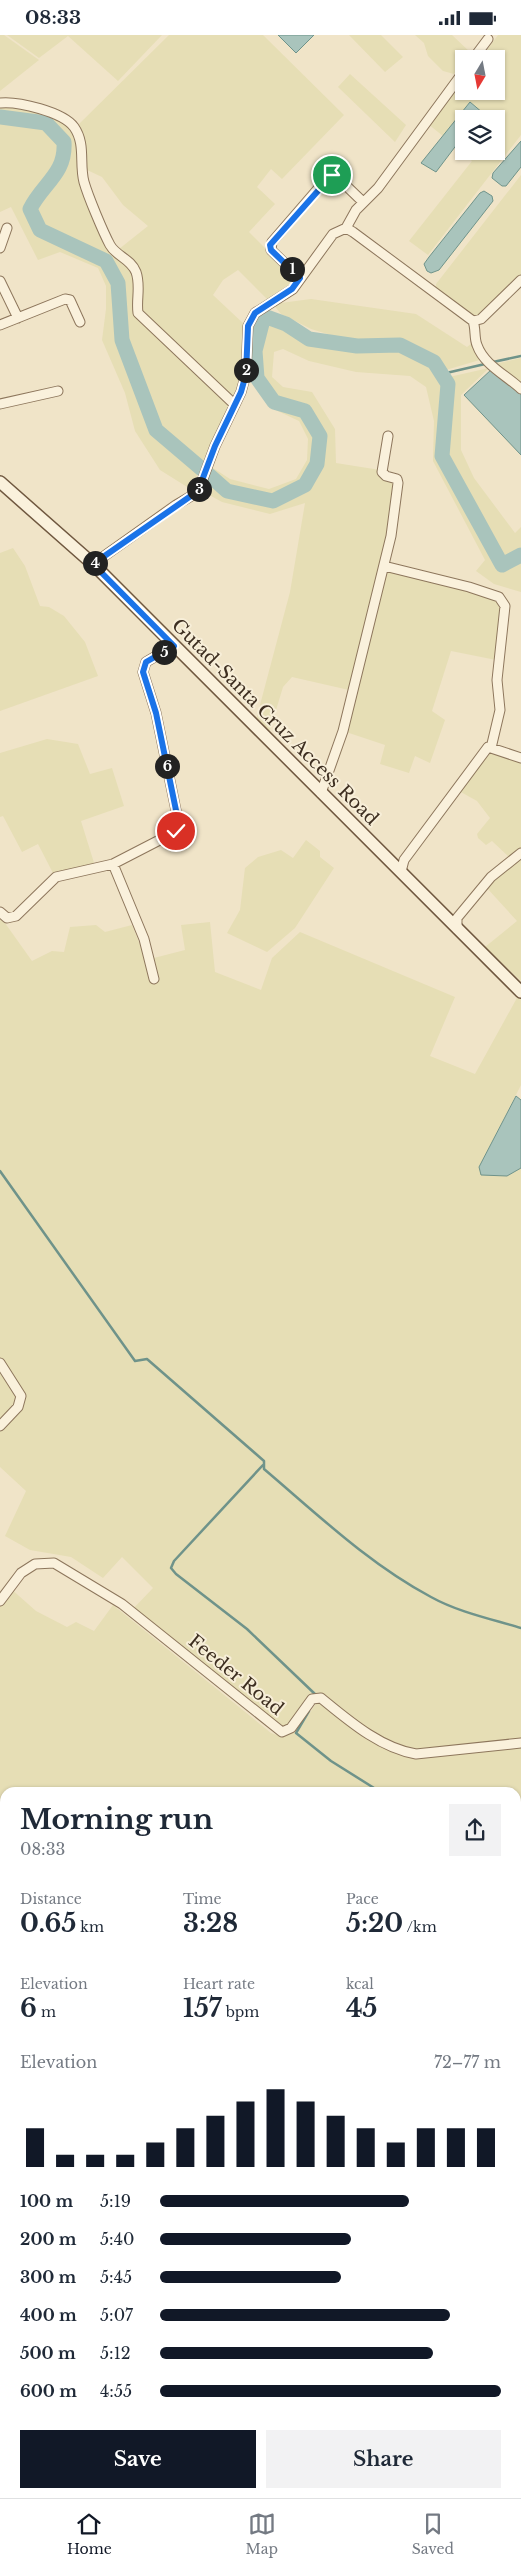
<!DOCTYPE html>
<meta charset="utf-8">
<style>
body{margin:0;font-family:"Libre Baskerville",serif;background:#f2f2f3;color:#1f2937;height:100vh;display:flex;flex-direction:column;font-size:19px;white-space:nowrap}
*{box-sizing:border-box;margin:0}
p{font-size:16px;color:#747a83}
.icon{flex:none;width:28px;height:28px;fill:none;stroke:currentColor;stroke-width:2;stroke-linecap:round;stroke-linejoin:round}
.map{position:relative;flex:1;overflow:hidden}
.panel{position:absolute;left:0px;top:1752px;width:521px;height:711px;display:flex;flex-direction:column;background:#fff;border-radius:15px 15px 0 0;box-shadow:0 1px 4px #0004}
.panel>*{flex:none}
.needle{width:32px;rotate:190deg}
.fabs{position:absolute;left:455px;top:15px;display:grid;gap:10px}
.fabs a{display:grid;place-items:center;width:50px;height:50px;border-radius:0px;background:#fff;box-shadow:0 1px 4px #0004;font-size:25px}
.pin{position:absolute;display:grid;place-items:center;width:42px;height:42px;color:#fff;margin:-21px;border:2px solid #fff;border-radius:50%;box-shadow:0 1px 5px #0007}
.km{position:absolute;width:25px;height:25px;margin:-12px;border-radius:50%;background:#222;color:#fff;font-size:14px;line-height:25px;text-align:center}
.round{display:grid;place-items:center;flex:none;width:52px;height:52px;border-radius:0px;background:#f2f2f3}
.overview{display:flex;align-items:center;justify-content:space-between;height:85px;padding:0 20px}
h1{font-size:28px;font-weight:700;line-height:38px}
.stats{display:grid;grid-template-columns:repeat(3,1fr);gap:8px;height:85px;padding:5px 20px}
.stats div{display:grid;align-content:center}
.stats b{font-size:25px;font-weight:700}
.stats small{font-size:14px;font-weight:400}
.stats p{font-size:14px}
.chart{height:140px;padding:10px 20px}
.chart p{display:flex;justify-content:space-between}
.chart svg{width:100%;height:90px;margin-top:5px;stroke:#111827;stroke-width:6}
.primary-button{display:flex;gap:10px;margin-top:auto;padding:10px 20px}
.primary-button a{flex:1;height:58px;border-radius:0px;background:#111827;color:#fff;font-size:20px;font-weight:700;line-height:58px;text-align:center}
.primary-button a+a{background:#f2f2f3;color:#1f2937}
ul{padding:0 20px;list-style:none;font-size:16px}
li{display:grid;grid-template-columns:80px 60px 1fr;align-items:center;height:38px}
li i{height:12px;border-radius:6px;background:#111827}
.status{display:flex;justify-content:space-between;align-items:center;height:35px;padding:0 25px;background:#fff;direction:ltr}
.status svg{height:14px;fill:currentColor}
.tab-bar{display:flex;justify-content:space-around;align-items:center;height:70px;border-top:1px solid #e0e1e3;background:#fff;font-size:14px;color:#747a83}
.tab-bar a{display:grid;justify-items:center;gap:2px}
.tab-bar .active{color:#111827}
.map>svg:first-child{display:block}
.farmland{fill:#e6deb5}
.water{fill:#a9c4bc;stroke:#6f938a}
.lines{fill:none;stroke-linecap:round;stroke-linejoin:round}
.stream{stroke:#6f938a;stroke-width:2.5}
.river{stroke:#a9c4bc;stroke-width:15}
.minor-casing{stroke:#8d765c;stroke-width:11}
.secondary-casing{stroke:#6f573f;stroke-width:14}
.minor{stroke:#faf1dc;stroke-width:9}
.secondary{stroke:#faf1dc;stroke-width:11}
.route-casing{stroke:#fff;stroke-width:10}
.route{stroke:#1a73e8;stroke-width:6}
.labels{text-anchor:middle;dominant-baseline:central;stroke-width:4;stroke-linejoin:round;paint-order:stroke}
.street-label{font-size:18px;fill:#3d2e20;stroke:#f7eed8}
</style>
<div class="status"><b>08:33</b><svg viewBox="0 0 49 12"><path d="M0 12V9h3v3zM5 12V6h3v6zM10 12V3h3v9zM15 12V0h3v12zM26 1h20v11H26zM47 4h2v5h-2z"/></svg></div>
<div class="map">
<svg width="521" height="2463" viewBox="0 0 521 2463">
<rect width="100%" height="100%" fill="#f0e4c8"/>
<path class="farmland" d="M 0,0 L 4,0 L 39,25 L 0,56 Z
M 7,0 L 162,0 L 118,46 L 68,1 L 39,23 Z
M 169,0 L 263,0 L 344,80 L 282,144 L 271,134 L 257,152 L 275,169 L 249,197 L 296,244 L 291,251 L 268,265 L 238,235 L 223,245 L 213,260 L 245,290 L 243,338 L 235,363 L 232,363 L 140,278 L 141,255 L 119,214 L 148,191 L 123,170 L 102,142 L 85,134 L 82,103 L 78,90 Z
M 349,0 L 381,0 L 403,22 L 385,37 Z
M 415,0 L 452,0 L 471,18 L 464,24 L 454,39 L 443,36 L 428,21 L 424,8 Z
M 498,0 L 521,0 L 521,100 L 428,220 L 409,206 L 472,126 L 453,111 L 464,100 L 464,116 L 496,116 L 496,84 L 478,84 L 483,78 L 470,67 L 443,101 L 428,89 L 464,44 L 464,56 L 496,56 L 496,24 L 480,24 Z
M 350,39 L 406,90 L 395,107 L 338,52 Z
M 0,70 L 23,73 L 58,81 L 72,94 L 77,105 L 81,147 L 109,213 L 127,228 L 138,249 L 135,272 L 230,367 L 231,372 L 203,432 L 158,393 L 125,304 L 121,247 L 108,224 L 43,190 L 34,175 L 41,159 L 56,144 L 66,122 L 66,107 L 46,86 L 0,80 Z
M 0,85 L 42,92 L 58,109 L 60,122 L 49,143 L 34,158 L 25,174 L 36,196 L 102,228 L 113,249 L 117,306 L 151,396 L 198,437 L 192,455 L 160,435 L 135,396 L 125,358 L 102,305 L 106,274 L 106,251 L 98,233 L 60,217 L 38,225 L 11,172 L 0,177 Z
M 521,140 L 521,241 L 480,281 L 471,281 L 436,253 L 436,249 Z
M 311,264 L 416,279 L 467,312 L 472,308 L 483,324 L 446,335 L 436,324 L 403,307 L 357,308 L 311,294 L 281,279 L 273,269 Z
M 266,288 L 286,294 L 309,309 L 358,315 L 399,313 L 431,329 L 446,350 L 439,423 L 500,533 L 521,524 L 521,557 L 494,549 L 476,536 L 485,525 L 433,426 L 434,386 L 426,352 L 410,341 L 356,337 L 309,326 L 283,314 L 274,317 L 272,342 L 283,352 L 312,357 L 335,394 L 336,428 L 380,435 L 396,448 L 389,501 L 349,655 L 292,642 L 283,652 L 269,698 L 256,685 L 290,557 L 305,468 L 270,479 L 222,467 L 202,456 L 206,440 L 226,458 L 274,468 L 307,452 L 321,430 L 324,400 L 308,374 L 276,363 L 260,342 L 258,315 Z
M 521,323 L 521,351 L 495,329 Z
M 489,333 L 461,360 L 461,415 L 474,443 L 515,498 L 521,492 L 521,512 L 517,519 L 503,527 L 445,421 L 453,349 L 449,342 Z
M 267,371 L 287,375 L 303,382 L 317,400 L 315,428 L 302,448 L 272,461 L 228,454 L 207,436 L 210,431 L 230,444 L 269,454 L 296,444 L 307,425 L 308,404 L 299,386 Z
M 13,513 L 25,531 L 40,571 L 49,572 L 64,581 L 85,607 L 98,641 L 0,676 L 0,518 Z
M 385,534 L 498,564 L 503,571 L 496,625 L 451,616 L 432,676 L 445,685 L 430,728 L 415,721 L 409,738 L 380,729 L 385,710 L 346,697 Z
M 47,704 L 78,709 L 90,739 L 112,733 L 124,771 L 81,786 L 95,831 L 54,840 L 38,809 L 22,817 L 3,781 L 0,782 L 0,718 Z
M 488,714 L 521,725 L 521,815 L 510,823 L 492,806 L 486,810 L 478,803 L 477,799 L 490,783 L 477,766 L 459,756 Z
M 306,805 L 320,816 L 320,822 L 334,833 L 295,893 L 267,917 L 227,898 L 240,875 L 245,833 L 258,822 L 281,815 L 293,823 Z
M 521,821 L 521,946 L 485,912 L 517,886 L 486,852 Z
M 0,881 L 32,926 L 52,916 L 64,917 L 70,892 L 96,890 L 105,897 L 132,890 L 146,925 L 185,915 L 181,890 L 210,887 L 215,937 L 261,955 L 272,923 L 300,897 L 455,962 L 430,1021 L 475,1039 L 518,961 L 521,964 L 521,1050 L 479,1132 L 507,1141 L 521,1133 L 521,1705 L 424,1717 L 385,1706 L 319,1661 L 291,1691 L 282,1695 L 131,1576 L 153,1553 L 122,1522 L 103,1543 L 71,1522 L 30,1515 L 5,1501 L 26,1456 L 0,1432 Z
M 10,1553 L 36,1576 L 67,1592 L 76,1587 L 94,1596 L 113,1570 L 271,1698 L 283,1702 L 299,1694 L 317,1667 L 382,1711 L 402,1720 L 521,1709 L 521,1842 L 516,1844 L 516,1758 L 5,1758 L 5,1947 L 0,1945 L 0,1568 Z
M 516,1897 L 521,1907 L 521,2463 L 394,2463 L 394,2459 L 516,2459 Z"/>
<path class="water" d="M 278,0 L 314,0 L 296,18 Z
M 470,67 L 483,78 L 478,84 L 464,84 L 464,100 L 436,137 L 421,128 Z
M 521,106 L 521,132 L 506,151 L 502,151 L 492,143 L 493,138 Z
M 484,156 L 492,161 L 493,166 L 439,235 L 431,238 L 427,236 L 424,229 L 429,222 L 480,158 Z
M 492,334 L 521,357 L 521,420 L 464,360 Z
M 516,1061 L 521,1065 L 521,1133 L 507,1141 L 481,1140 L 479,1132 Z
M 0,2164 L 5,2170 L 5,2459 L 237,2459 L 239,2463 L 0,2463 Z"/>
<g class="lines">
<path class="stream" d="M 493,327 L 521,321
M 442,339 L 485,329
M 0,1136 L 135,1326 L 147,1324 L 264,1426 L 264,1434 C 317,1479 369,1529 431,1562 C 458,1577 491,1584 521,1593
M 263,1430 L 174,1526 L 171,1533 L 176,1539 L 247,1594 L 316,1660
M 309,1676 L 296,1698 L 331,1726 L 382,1758
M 516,1947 L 521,1946
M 0,2069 L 5,2075
M 303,2459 L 306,2463"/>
<path class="river" d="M 0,82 L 46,88 L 64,107 C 66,139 43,148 30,174 L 40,195 L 106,226 L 118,248 L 122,305 L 156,395 L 203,435
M 209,440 L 227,456 L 273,466 L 305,450 L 317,429 L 320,401 L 305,376 L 274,367 L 257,343 L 255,316 L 264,281 L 286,289 L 309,304 L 357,311 L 400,310 L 434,327 L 448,349 L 442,421 L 502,530 L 521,520"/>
<g class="minor-casing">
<path id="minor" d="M 473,24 L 488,4
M 0,68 C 18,66 63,77 74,92 C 86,109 79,128 84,147 C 88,161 103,197 110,210 C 116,221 131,224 136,237 C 141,251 136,264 138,278 L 235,370
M 346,193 L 356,175 L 378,153 L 464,36
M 0,213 L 7,193
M 300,243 L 271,215 L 272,207 L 329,141 L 335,140 L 363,167
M 0,246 L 18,283
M 473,286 C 476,294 474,303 477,310 C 484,330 506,340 521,354
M 0,290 L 65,264 L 70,265 L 80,287
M 0,369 L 58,356
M 93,529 L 176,470 L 198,457 L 215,411 L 241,357 L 246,339 L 248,291 L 255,278 L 293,254 L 333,199 L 346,193 L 353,197 L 473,286 L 481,284 L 521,245
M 384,531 L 469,552 L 499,562 L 505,571 L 497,645 L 500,675 L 491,713
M 321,758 L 343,696 L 391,501 L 398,448 L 397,444 L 386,441 L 382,437 L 388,401
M 113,829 L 144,904 L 154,944
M 401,837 L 404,825 L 488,712 L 521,723
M 0,877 L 7,883 L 16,881 L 56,842 L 113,829 L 177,796 L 178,785 L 156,678 L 143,637 L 146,627 L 173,611
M 457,894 L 457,883 L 491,842 L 521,818
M 0,1328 L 21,1361 L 18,1372 L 0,1391
M 0,1566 L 21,1538 L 35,1529 L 54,1528 L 122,1569 L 282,1697 L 291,1693 L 312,1664 L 321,1663 C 348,1685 380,1713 416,1719 L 521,1708
M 0,2128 L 5,2133
M 516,2177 L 521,2176
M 266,2459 L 269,2463"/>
</g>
<g class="secondary-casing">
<path id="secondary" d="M 0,447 L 93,529 L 521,957"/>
</g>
<use href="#minor" class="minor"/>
<use href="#secondary" class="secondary"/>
</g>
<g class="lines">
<g class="route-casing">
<path id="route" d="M 176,796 L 178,785 L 156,678 L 143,637 L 146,627 L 174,611 L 93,529 L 198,456 L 215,411 L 241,357 L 246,339 L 248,291 L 255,278 L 292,254 L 300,243 L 271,215 L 270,210 L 332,140"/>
</g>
<use href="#route" class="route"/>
</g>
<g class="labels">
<g class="street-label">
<text transform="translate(275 687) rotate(45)">Gutad-Santa Cruz Access Road</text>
<text transform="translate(236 1640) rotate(39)">Feeder Road</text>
</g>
</g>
</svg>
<div class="fabs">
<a><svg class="needle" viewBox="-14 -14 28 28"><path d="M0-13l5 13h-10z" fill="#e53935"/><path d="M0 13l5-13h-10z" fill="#747a83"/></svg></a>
<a><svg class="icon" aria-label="layers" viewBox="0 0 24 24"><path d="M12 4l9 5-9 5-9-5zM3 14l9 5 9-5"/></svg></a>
</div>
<div class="pin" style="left:332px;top:140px;background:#1e9e55"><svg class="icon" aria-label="arrive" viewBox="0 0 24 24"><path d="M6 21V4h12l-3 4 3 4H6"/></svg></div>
<div class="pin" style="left:176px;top:796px;background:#d93025"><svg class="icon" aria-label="check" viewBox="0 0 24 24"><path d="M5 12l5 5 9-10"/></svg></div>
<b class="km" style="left:292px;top:234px">1</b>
<b class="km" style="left:246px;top:335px">2</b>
<b class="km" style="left:199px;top:454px">3</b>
<b class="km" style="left:95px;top:528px">4</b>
<b class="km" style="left:164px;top:617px">5</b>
<b class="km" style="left:167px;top:731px">6</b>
<section class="panel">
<div class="overview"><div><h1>Morning run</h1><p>08:33</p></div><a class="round"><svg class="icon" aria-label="share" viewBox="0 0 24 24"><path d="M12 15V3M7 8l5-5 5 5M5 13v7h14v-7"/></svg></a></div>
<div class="stats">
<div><p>Distance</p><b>0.65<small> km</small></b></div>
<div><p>Time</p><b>3:28</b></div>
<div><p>Pace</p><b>5:20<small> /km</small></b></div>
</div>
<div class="stats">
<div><p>Elevation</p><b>6<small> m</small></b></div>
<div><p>Heart rate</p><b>157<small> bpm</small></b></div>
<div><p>kcal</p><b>45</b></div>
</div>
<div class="chart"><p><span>Elevation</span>72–77 m</p>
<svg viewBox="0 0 160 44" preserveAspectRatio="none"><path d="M5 44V25M15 44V38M25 44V38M35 44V38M45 44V32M55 44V25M65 44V19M75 44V12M85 44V6M95 44V12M105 44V19M115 44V25M125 44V32M135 44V25M145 44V25M155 44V25"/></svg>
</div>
<ul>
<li><b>100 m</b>5:19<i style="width:73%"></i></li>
<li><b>200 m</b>5:40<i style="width:56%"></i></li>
<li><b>300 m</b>5:45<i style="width:53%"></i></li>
<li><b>400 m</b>5:07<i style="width:85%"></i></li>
<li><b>500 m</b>5:12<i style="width:80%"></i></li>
<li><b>600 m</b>4:55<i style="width:100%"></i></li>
</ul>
<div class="primary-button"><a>Save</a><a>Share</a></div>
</section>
</div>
<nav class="tab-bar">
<a class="active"><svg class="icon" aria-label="home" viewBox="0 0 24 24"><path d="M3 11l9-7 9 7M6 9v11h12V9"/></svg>Home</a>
<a><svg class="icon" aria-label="map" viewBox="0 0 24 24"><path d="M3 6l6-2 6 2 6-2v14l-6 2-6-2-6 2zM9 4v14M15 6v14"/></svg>Map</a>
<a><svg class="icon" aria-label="saved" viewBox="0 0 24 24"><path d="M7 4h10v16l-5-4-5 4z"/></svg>Saved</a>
</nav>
